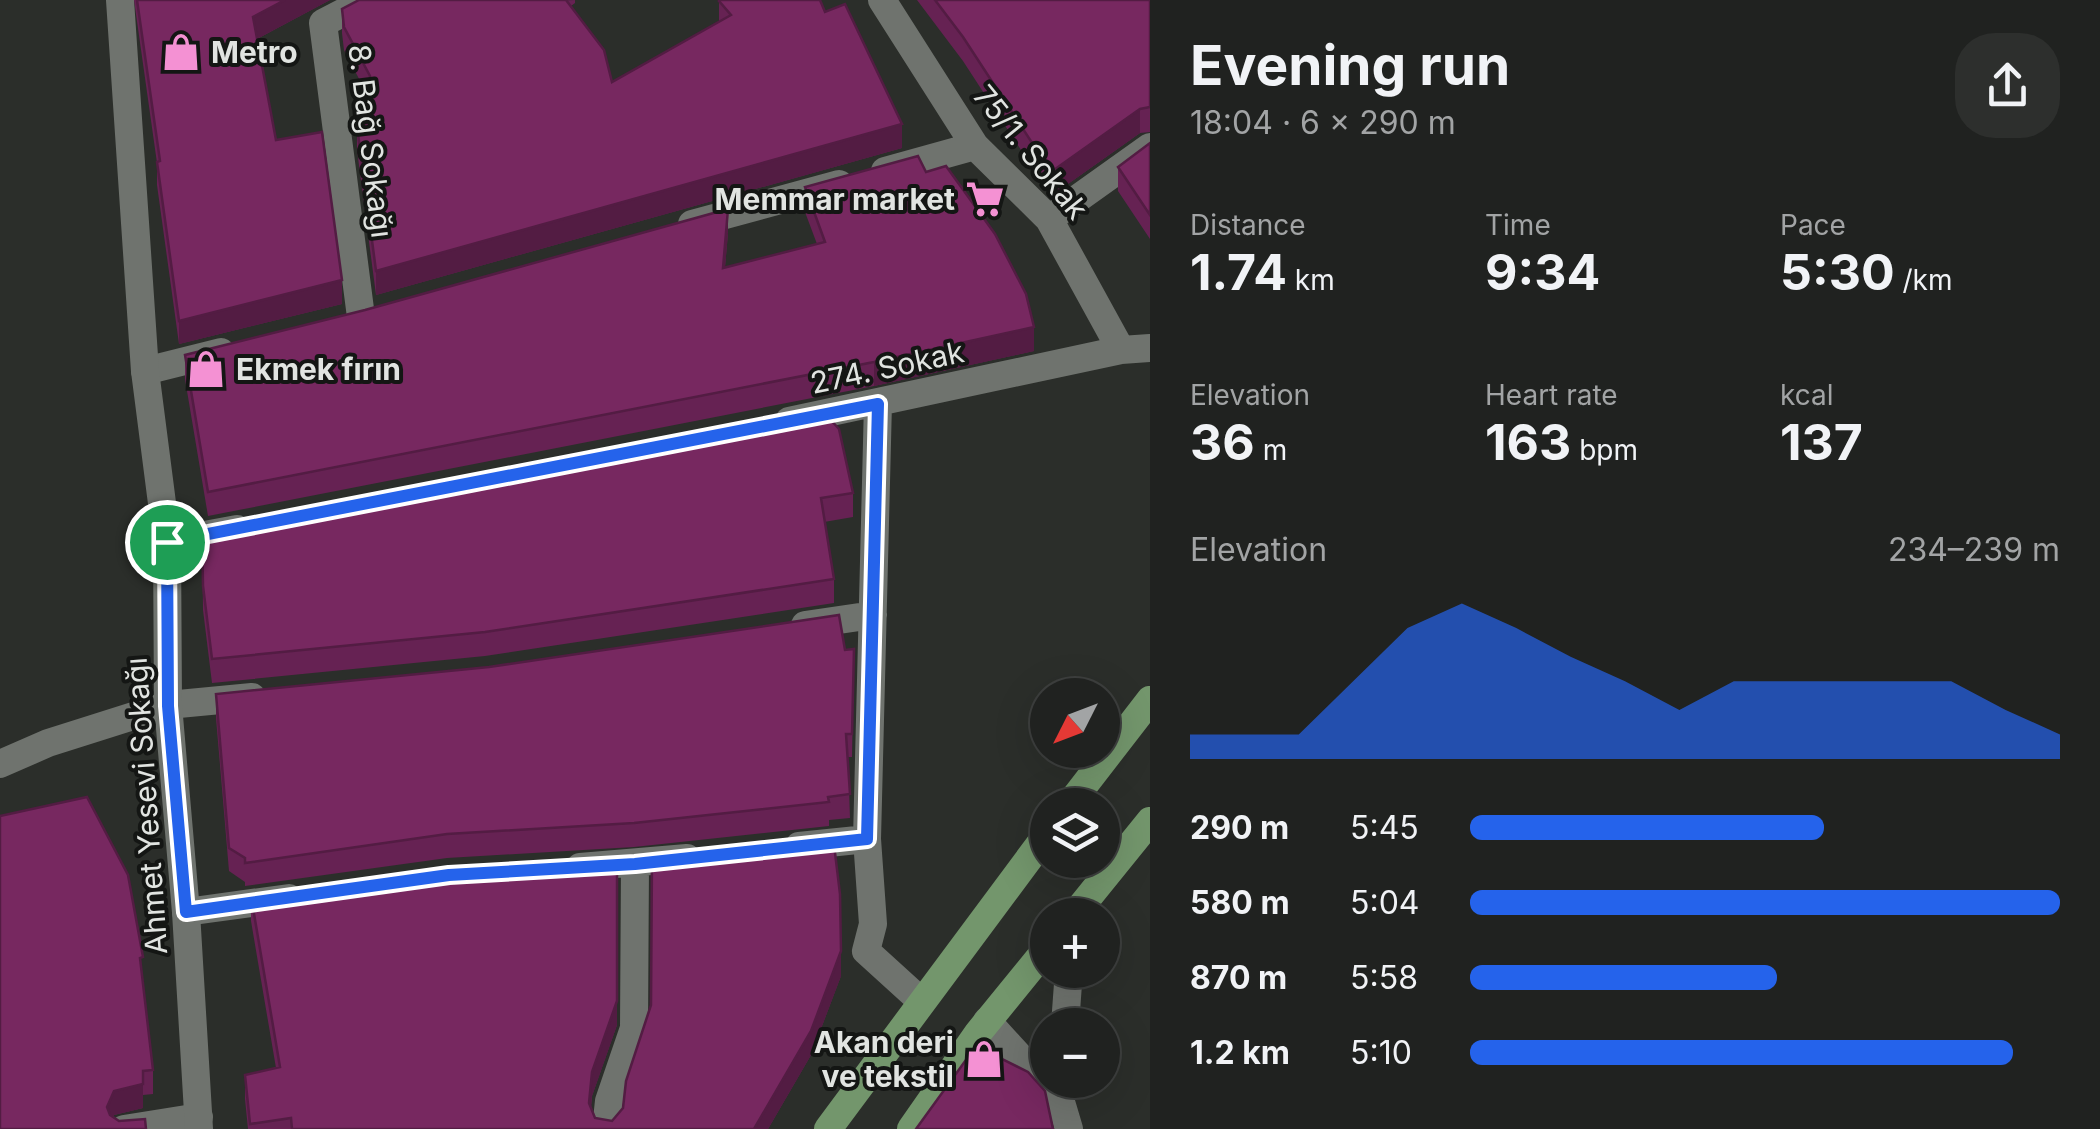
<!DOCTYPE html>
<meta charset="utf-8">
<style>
body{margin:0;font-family:Inter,sans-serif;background:#2d2f2d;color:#f1f3f6;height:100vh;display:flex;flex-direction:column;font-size:38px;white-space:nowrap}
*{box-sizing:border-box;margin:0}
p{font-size:32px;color:#a2a4a5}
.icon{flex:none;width:55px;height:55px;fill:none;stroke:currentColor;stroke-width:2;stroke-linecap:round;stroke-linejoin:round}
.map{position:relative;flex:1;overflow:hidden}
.sheet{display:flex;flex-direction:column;background:#202220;width:950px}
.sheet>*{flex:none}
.needle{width:65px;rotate:228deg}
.controls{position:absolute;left:1030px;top:678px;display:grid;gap:20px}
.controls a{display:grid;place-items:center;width:90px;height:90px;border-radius:50%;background:#202220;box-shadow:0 10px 40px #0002,0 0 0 2px #3d3f3e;font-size:50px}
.pin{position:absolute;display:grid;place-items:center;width:85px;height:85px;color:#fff;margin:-42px;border:5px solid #fff;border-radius:50%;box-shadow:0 2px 10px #0007}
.round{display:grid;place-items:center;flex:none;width:105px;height:105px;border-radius:40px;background:#2d2f2d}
.headline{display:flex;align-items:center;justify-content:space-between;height:170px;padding:0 40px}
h1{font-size:55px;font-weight:700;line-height:75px}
.stats{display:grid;grid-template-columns:repeat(3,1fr);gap:15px;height:170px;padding:10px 40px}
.stats div{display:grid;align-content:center}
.stats b{font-size:50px;font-weight:700}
.stats small{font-size:28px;font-weight:400}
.stats p{font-size:28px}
.chart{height:280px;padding:20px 40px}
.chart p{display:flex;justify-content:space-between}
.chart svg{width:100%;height:180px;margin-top:10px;fill:#2563eb;opacity:.7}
ul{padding:0 40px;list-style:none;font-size:32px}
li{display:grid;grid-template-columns:160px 120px 1fr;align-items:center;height:75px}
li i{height:25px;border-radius:12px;background:#2563eb}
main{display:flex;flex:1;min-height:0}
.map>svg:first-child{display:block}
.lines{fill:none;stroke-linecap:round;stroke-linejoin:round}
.minor{stroke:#6f736e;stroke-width:28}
.tertiary{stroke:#6f736e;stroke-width:28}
.primary{stroke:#73966c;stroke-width:28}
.wall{fill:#662253}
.shaded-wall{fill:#531c43}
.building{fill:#772860;stroke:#531c43;stroke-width:2.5}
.route-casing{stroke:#fff;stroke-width:20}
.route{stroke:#2563eb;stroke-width:12}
.labels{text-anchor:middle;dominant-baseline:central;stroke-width:8;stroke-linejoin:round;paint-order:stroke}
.poi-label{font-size:30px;font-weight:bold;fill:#e1e4e1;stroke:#141614;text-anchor:start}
.street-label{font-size:30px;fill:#e1e4e1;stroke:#141614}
</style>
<main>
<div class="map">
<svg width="1150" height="1129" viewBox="0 0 1150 1129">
<rect width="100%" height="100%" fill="#2b2e2a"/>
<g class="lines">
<path class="minor" d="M 882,0 L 975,146 L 1049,219 L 1121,350
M 885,171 L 975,146
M 1049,219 L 1150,147
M 692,224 L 839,184
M 361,317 L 323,23 L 367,0
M 145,371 L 221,352
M 878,403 L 867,839 L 873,924 L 866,951 L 921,1001
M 789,421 L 1121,350 L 1150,348
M 167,542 L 237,529
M 805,625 L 873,615
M 0,764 L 48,743 L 168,705 L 252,697
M 799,846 L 867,839
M 580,867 L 687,858
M 186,912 L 289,898
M 987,1021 L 1061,1102
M 1065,1025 L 1069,970
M 1062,1086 L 1061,1102 L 1069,1129
M 124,1129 L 199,1117
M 606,1129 L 609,1101 L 634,1028 L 635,864"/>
<path class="tertiary" d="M 120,0 L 145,371 L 167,542 L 168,705 L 186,912 L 199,1129"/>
<path class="primary" d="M 1069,805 L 1150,700
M 1074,915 L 1150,821
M 828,1129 L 1048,833
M 911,1129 L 978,1033 L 1048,947"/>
</g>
<path class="wall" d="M 134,0 L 330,0 L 257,39 L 276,140 L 342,304 L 179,344 L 157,185 L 157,163 Z
M 575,0 L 575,3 L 571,6 L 612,82 L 719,22 L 719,1 L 825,12 L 902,148 L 376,295 L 357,150 L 357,126 L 368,124 L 369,98 L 344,50 L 342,33 L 342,9 Z
M 917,0 L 1150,0 L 1150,132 L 1140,133 L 1051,196 L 963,61 Z
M 1150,143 L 1150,239 L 1118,191 L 1118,167 Z
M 926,172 L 1034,351 L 874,386 L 208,516 L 185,379 L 185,355 L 728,233 L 725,267 L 817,244 L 805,212 L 805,187 Z
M 853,493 L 853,517 L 824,522 L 834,579 L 834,603 L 485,656 L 212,683 L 203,610 L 202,529 Z
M 854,649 L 852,757 L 848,757 L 850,818 L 829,820 L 829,826 L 634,847 L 447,858 L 245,886 L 245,882 L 229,871 L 216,718 L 216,694 Z
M 251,896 L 617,1025 L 592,1096 L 591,1108 L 595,1118 L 612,1121 L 841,976 L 811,1055 L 768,1129 L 248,1129 L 245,1099 L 245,1075 L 276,1068 L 251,921 Z
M 143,981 L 153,1070 L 153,1094 L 143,1095 L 143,1108 L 114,1115 L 113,1117 L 119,1121 L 0,1129 Z"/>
<path class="shaded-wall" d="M 285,0 L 330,0 L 253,41 L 253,17 Z
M 1140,109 L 1140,133 L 1051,196 L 1051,172 Z
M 902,124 L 902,148 L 376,295 L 376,271 Z
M 728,209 L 728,233 L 723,292 L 723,268 Z
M 342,280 L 342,304 L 179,344 L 179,321 Z
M 1034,327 L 1034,351 L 874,386 L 874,362 Z
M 617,858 L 617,1025 L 592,1096 L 589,1127 L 589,1103 Z
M 841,951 L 841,976 L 811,1055 L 768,1129 L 754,1129 Z
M 143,1084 L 143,1108 L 114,1115 L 108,1129 L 107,1107 L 114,1091 Z"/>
<path class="building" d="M 137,0 L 285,0 L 253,17 L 276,140 L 322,132 L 342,280 L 179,321 L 157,162 L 160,161 Z
M 359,0 L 566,0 L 604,50 L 612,82 L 731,15 L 719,1 L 720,0 L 820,0 L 825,12 L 845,4 L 902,124 L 376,271 L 357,126 L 368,124 L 370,76 L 344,27 L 342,9 Z
M 935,0 L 1150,0 L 1150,107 L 1140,109 L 1051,172 L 963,37 Z
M 1150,143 L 1150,215 L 1118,167 Z
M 918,156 L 926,172 L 946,166 L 995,234 L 1026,294 L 1034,327 L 874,362 L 208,492 L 185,355 L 365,310 L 728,209 L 723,268 L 825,242 L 805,187 Z
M 820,408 L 839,429 L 853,493 L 821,498 L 834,579 L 485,632 L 212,659 L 203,586 L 202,529 Z
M 839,615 L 845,650 L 854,649 L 852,734 L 846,734 L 850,794 L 828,797 L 829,802 L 634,823 L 447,834 L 245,863 L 245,858 L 229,848 L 216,694 L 489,667 Z
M 87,797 L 128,875 L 143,957 L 140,958 L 153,1070 L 143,1071 L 143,1084 L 114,1091 L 107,1107 L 110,1115 L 119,1121 L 145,1119 L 146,1129 L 0,1129 L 0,816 Z
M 833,836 L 840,894 L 841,951 L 811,1031 L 754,1129 L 292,1129 L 291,1118 L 250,1124 L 245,1075 L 280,1067 L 251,896 L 451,868 L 617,858 L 617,1001 L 592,1072 L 589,1103 L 595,1118 L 612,1121 L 623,1108 L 626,1081 L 651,1005 L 652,856 Z
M 976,1046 L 1028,1072 L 1045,1091 L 1053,1129 L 916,1129 Z"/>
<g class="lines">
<g class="route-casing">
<path id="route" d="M 878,404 L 867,839 L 635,864 L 449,875 L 186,912 L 168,706 L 167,542 Z"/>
</g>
<use href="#route" class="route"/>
</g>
<defs>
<g id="shop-bare" transform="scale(3)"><path d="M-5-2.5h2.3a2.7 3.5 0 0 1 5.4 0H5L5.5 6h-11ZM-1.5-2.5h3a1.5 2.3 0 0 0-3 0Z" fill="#f491d3" stroke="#141614" stroke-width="2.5" paint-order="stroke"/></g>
<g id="supermarket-bare" transform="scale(3)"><path d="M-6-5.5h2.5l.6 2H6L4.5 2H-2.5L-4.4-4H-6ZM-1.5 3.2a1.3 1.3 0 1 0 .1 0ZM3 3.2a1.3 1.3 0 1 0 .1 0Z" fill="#f491d3" stroke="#141614" stroke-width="2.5" paint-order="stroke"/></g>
</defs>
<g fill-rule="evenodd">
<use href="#shop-bare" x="181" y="52"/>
<use href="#supermarket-bare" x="985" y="199"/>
<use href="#shop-bare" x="206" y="369"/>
<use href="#shop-bare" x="984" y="1059"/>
</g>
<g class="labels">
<g class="poi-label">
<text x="211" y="52">Metro</text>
<text x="955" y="199" text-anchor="end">Memmar market</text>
<text x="236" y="369">Ekmek fırın</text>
<text x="954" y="1042" text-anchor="end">Akan deri<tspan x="954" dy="34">ve tekstil</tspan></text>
</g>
<g class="street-label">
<text transform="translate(371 141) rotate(83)">8. Bağ Sokağı</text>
<text transform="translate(1031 152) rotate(51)">75/1. Sokak</text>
<text transform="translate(887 367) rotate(-12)">274. Sokak</text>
<text transform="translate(146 806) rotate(-94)">Ahmet Yesevi Sokağı</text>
</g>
</g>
</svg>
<div class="controls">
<a><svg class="needle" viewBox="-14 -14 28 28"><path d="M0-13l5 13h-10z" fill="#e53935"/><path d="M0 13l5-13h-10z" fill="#a2a4a5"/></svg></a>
<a><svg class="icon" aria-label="layers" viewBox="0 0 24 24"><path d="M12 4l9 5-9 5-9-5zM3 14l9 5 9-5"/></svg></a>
<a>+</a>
<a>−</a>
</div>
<div class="pin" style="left:167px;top:542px;background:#1e9e55"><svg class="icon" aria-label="arrive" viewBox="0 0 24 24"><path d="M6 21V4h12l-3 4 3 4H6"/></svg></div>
</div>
<section class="sheet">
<div class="headline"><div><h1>Evening run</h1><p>18:04 · 6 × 290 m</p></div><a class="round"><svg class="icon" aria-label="share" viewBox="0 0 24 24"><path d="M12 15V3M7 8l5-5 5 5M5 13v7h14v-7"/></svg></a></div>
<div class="stats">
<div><p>Distance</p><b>1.74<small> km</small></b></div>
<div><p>Time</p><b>9:34</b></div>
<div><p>Pace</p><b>5:30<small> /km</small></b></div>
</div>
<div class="stats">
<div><p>Elevation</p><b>36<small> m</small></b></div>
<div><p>Heart rate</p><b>163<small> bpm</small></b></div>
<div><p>kcal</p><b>137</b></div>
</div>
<div class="chart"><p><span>Elevation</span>234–239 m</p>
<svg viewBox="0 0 160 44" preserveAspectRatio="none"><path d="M0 44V38L10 38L20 38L30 25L40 12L50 6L60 12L70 19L80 25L90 32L100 25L110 25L120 25L130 25L140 25L150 32L160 38V44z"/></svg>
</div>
<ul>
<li><b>290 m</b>5:45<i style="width:60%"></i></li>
<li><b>580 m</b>5:04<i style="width:100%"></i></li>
<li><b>870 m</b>5:58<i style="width:52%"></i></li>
<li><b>1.2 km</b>5:10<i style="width:92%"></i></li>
</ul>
</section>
</main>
